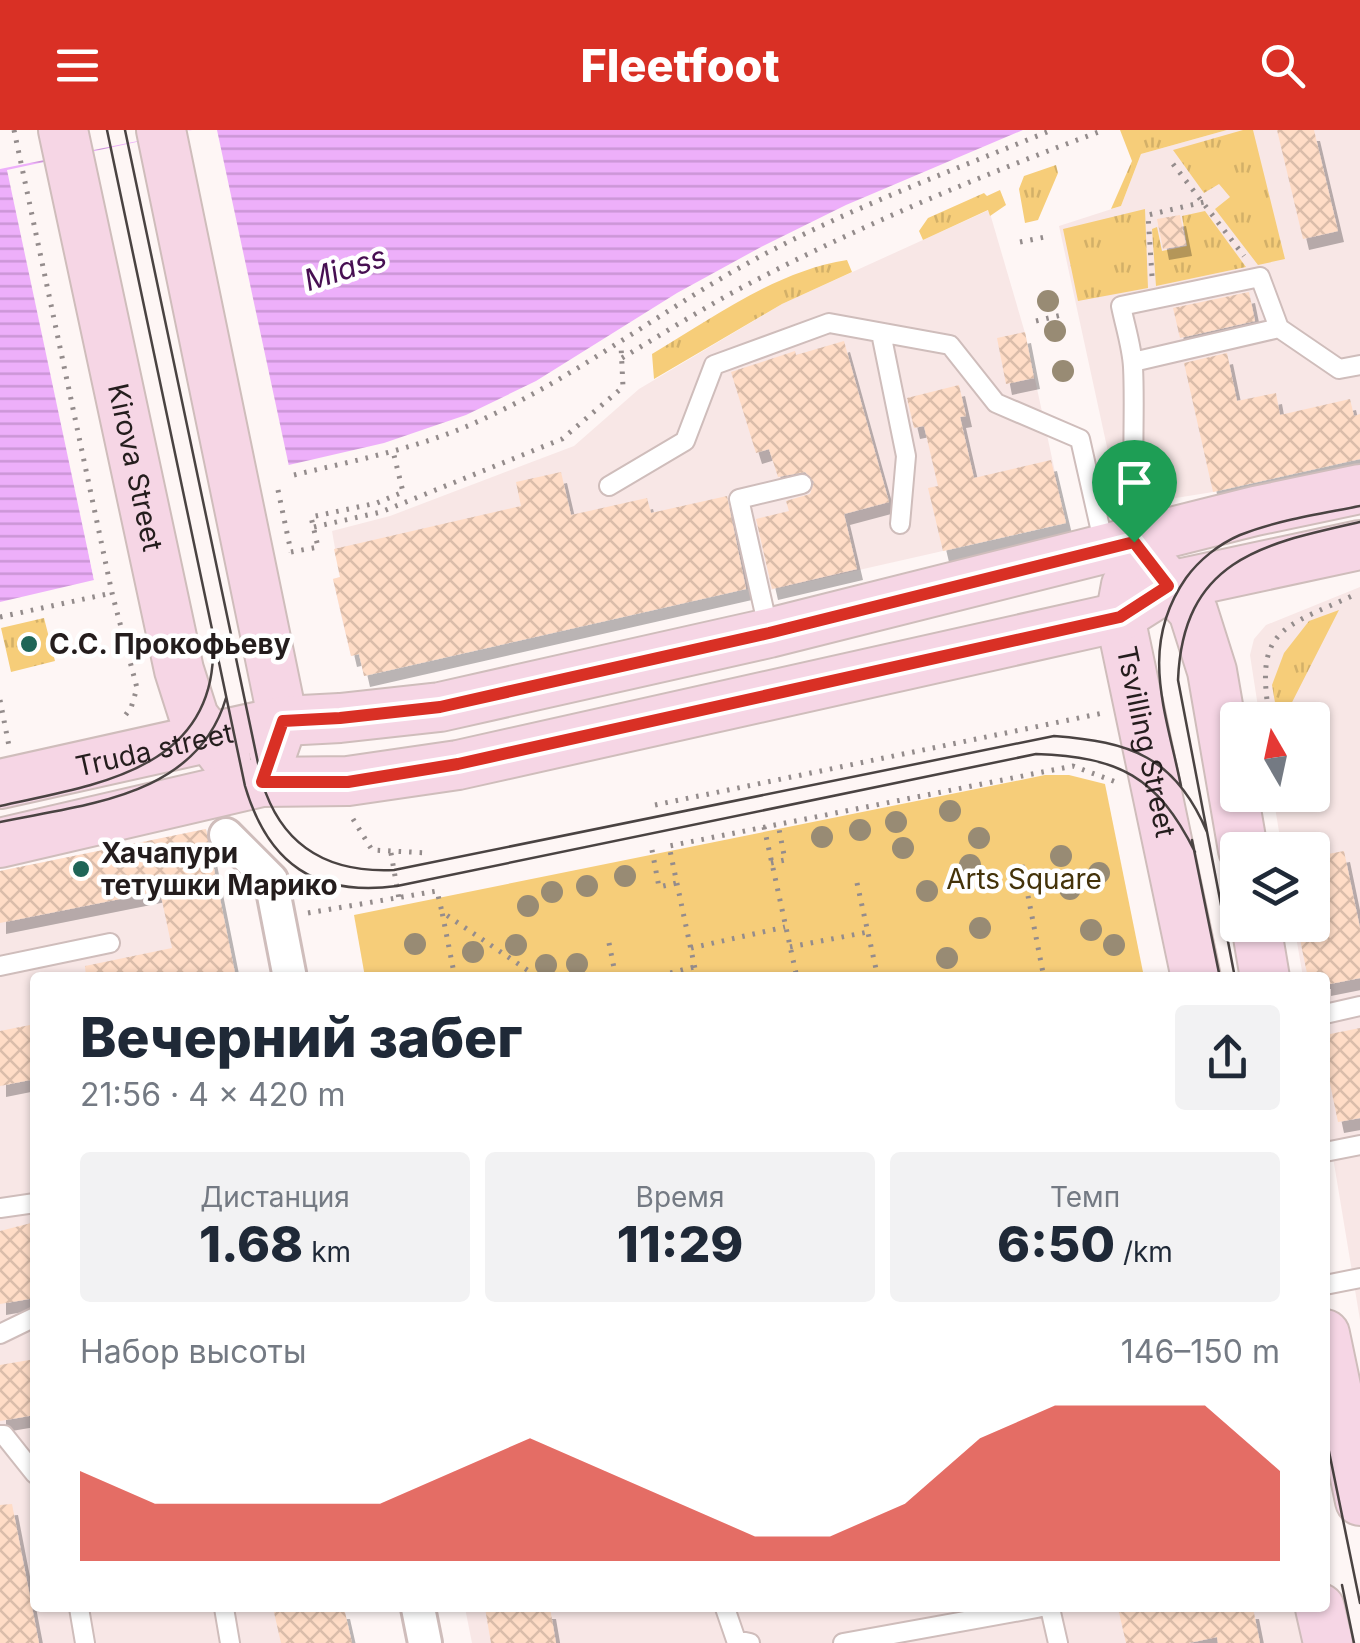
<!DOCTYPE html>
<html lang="ru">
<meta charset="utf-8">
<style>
body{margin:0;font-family:Inter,sans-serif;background:#f2f2f3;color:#1f2937;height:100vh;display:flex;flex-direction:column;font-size:38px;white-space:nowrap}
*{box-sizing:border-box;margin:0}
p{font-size:32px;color:#747a83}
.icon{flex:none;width:55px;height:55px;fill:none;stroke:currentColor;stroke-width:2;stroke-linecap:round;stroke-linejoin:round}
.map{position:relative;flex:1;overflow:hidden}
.details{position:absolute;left:30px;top:842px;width:1300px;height:640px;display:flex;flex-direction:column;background:#fff;border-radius:10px;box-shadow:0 2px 8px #0004}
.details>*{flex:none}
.needle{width:65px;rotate:351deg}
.tools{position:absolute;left:1220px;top:572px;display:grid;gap:20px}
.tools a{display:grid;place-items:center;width:110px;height:110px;border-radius:10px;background:#fff;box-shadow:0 2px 8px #0004;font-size:50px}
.pin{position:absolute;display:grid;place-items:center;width:85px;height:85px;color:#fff;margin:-102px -42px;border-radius:50% 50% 50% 0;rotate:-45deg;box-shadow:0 0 10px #0007}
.pin .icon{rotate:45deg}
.round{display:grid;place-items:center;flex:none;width:105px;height:105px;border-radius:10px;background:#f2f2f3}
.summary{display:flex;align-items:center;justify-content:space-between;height:170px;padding:0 50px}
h1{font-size:55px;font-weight:800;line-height:75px}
.metrics{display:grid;grid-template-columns:repeat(3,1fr);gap:15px;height:170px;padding:10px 50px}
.metrics div{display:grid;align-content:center;border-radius:10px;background:#f2f2f3;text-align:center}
.metrics b{font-size:50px;font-weight:800}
.metrics small{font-size:28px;font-weight:400}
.metrics p{font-size:28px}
.chart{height:280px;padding:20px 50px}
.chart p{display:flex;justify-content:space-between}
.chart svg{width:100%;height:180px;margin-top:10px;fill:#d93025;opacity:.7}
header{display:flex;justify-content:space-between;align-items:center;height:130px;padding:0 50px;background:#d93025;color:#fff;font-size:45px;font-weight:800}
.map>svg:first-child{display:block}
.built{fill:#f8e7e6}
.grass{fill:url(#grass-tufts)}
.green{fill:#f6cd79}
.water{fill:url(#water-rules)}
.pier{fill:#fef6f5}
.building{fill:url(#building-cross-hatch);filter:url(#shadow)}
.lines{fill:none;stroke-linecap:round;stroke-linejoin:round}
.lane-casing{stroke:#cfbdbb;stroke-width:22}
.street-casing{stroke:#cfbdbb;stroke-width:38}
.secondary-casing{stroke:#cfbdbb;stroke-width:52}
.path{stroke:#948c8c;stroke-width:5;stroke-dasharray:2.5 8;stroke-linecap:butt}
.lane{stroke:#fff;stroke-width:18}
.street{stroke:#fff;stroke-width:32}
.secondary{stroke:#f6d6e5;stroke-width:48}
.tram{stroke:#4a4342;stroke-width:2.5}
.tree{fill:#988b74}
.route-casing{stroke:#fff;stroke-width:20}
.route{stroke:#d93025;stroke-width:12}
.poi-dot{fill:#1f6557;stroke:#fff;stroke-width:4}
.labels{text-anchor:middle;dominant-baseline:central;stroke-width:9;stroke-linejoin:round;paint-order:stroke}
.street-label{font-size:28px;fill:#241d1d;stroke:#fff}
.poi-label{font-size:28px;font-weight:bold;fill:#241d1d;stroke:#fff;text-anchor:start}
.park-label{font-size:28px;fill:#44330a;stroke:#fff}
.water-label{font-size:30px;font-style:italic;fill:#470f52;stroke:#fff}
</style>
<header><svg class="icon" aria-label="menu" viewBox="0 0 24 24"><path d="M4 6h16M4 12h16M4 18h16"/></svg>Fleetfoot<svg class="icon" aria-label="search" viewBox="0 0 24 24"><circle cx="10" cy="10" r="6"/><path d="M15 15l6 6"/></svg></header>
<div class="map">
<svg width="1360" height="1513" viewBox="0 0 1360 1513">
<defs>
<pattern id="grass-tufts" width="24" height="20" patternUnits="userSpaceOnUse" patternTransform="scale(2.5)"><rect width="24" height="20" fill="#f6cd79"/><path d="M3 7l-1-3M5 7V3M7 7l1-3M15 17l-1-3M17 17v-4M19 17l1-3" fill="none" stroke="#d3b068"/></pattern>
<pattern id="water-rules" width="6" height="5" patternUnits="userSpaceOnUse" patternTransform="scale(2.5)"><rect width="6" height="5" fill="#edaffa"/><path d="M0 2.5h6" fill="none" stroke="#cb96d6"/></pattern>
<pattern id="building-cross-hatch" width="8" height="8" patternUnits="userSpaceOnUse" patternTransform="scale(2.5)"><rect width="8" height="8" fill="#ffdcc6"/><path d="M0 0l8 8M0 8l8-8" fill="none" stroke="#dabcaa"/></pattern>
<filter id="shadow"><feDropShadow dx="6" dy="11" stdDeviation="0" flood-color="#0004"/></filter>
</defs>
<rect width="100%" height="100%" fill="#fef6f5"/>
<path class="built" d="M 1227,0 L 1360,0 L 1360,329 L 1213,362 L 1120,377 L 1059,96 L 1121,76 L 1141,24 Z
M 989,80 L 1025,203 L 1066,393 L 766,461 L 751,458 L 364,546 L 359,524 L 351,526 L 341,485 L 333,449 L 340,447 L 332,401 L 390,386 L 574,316 L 639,259 L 782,174 Z
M 1360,457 L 1360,1190 L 1325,979 L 1325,848 L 1303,847 L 1294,795 L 1312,795 L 1312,720 L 1282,720 L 1273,665 L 1312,665 L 1312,590 L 1260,590 L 1250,525 L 1254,509 L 1266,495 Z
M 206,699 L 236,847 L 35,848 L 35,1478 L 344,1478 L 352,1513 L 0,1513 L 0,741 Z
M 465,1478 L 1308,1478 L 1315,1513 L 472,1513 Z"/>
<path class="grass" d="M 1120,0 L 1227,0 L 1141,24 L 1121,76 L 1111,79 L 1132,31 Z
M 1243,0 L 1253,0 L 1285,129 L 1258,135 L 1215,79 L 1230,67 L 1219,54 L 1204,63 L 1173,20 Z
M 1056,35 L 1058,43 L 1038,90 L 1025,93 L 1019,59 L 1024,46 Z
M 1000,60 L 1006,75 L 990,86 L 988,80 L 923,110 L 919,101 L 928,88 L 984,63 L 987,66 Z
M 1145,79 L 1148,158 L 1078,171 L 1063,99 Z
M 1205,81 L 1246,137 L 1156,156 L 1152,99 L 1157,97 L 1162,121 L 1187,116 L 1182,86 Z
M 847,130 L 852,142 L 782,174 L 654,249 L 652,224 C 713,188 776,141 847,130 Z
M 1339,480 L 1283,590 L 1278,590 L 1272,555 L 1284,523 L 1309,491 Z
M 44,488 L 55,531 L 11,542 L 1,498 Z"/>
<path class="green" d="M 1045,645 L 1069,645 L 1105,654 L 1144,847 L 365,847 L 354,785 Z"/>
<path class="water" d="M 192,0 L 1023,0 L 846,75 L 761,117 L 677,163 L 536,251 L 466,285 L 384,313 L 81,383 L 94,450 L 0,472 L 0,39 Z"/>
<path class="pier" d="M 192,0 L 217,0 L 290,341 L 86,387 L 99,449 L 94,450 L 7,40 Z"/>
<path class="building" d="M 1277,0 L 1314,0 L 1338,101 L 1303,109 Z
M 1180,85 L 1186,115 L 1163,119 L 1157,89 Z
M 1249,162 L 1255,191 L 1180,208 L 1173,178 Z
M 1025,202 L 1034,248 L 1006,254 L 997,208 Z
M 844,211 L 889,372 L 844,384 L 857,439 L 772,459 L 756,389 L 789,381 L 786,371 L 810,364 L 814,352 L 805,342 L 778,347 L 769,319 L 756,323 L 731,242 L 795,221 L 796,225 Z
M 1227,223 L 1237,271 L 1276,263 L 1280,285 L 1350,269 L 1354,286 L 1360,284 L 1360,329 L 1213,362 L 1184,233 Z
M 959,255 L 966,286 L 960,287 L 974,348 L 1051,330 L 1066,393 L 943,421 L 928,358 L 938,356 L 924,296 L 914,298 L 907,268 Z
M 561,342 L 571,385 L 647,368 L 651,383 L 727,366 L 746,459 L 364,546 L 359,524 L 351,526 L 333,449 L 340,447 L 334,419 L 521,376 L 516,352 Z
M 206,699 L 236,848 L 86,848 L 85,836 L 172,818 L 160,761 L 0,793 L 0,741 Z
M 1344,721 L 1360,798 L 1360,848 L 1325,855 L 1325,848 L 1308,848 L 1297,795 L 1312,795 L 1312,727 Z
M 35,894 L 35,949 L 0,956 L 0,901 Z
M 1360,898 L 1360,988 L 1338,992 L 1325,930 L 1325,905 Z
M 35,1092 L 35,1168 L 0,1174 L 0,1101 Z
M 35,1229 L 35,1285 L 0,1291 L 0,1235 Z
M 12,1374 L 39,1513 L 0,1513 L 0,1375 Z
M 273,1478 L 344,1478 L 352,1513 L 281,1513 Z
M 485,1478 L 550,1478 L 556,1513 L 491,1513 Z
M 1118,1478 L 1253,1478 L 1260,1513 L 1218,1513 L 1217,1507 L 1189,1513 L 1126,1513 Z"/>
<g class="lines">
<g class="lane-casing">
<path id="lane" d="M 881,203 L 906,326 L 900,394
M 1133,232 L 1279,198 L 1339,239 L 1360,235
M 609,356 L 685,311 L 714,235 L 829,193 L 950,215 L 996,273 L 1080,309 L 1104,415
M 1142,409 C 1128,353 1136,295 1133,237 C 1132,217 1125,196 1121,176 L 1260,147 L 1279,198
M 769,502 L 739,369 L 802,354
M 0,836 L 110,813
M 1325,884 L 1360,876
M 1325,1022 L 1360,1015
M 0,1078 L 35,1073
M 1325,1155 L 1360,1148
M 0,1204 L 35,1187
M 0,1305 L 4,1305 L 35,1344
M 79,1478 L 85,1513
M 224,1478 L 230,1513
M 725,1478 L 736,1510 L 750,1513
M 1050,1478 L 1058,1513
M 843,1513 L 1037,1478"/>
</g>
<g class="street-casing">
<path id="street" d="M 226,705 L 271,750 L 290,848
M 418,1478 L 425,1513"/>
</g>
<g class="secondary-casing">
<g id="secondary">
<path id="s1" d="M 63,0 L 179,540 L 194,587 L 226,629"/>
<path d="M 161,0 L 283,591 L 273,620"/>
<path d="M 1152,435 L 1193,481 L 1212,541 L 1243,720"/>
<path id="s2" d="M 1126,455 L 1120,487 L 1196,848"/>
<path id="s3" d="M 0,654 L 283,591 L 340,588 L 440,577 L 769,503 L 1255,381 L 1360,359"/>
<path d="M 0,713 L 262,652 L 348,651 L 458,635 L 1120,487 L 1169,456 L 1360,415"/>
<path d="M 1256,795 L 1265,848"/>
<path d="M 1325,1204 L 1360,1371"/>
<path d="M 1320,1478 L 1328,1513"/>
</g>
</g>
<path class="path" d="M 14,0 L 112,463 L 137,558 L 131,578 L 124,587
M 1173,34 L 1244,126
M 1020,112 L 1050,106
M 1152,146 L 1148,85 L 1204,72
M 1036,191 L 1066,184
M 622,228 C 667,201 713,172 760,148 C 871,91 987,43 1104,0
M 294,345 C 353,331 414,319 470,295 C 564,254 644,193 732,142 C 833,84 944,44 1052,0
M 278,360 L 291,422
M 314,397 L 381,382 L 562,309 L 623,257 L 621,215
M 291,422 L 318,417 L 311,387 L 377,373 L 403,362 L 393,321
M 0,487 L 112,463
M 0,570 L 9,616
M 1270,590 C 1254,499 1280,499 1354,465
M 655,675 L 1103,583
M 353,689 L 372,720 L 428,723
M 764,697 L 797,848
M 652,720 L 659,757 L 677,753
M 391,723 L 399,769
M 771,733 L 785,730 L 778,694
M 1022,735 L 1044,848
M 857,753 L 878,848
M 308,783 L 437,761 L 442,782
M 609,813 L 616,848
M 790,817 L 868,802
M 691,818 L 785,797
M 455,848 L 442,782 L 539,848
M 650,848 L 694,837
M 697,848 L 669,716 L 1073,636 L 1116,652
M 775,848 L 796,843"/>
<use href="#lane" class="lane"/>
<use href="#street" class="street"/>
<use href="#secondary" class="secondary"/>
<path class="tram" d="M 107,0 L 245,656 C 268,734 316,767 397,756 L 1036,624 C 1119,627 1157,646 1195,722
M 125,0 L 262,652 C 282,717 329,743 394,740 L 1054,606 C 1130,612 1175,626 1207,702
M 1181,656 C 1166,581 1138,517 1186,448 C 1199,430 1219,414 1240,405 C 1278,390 1320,384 1360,376
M 0,676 C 88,656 209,643 213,526
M 0,692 C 86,674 197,667 226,568
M 1192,710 L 1220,848
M 1235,848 L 1178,550 C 1183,430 1261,414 1360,392
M 1325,1302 L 1360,1473
M 1342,1455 L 1354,1513"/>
</g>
<g class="tree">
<circle cx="1048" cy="171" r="11"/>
<circle cx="1055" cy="201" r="11"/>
<circle cx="1063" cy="241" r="11"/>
<circle cx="950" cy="681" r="11"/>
<circle cx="896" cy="692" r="11"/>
<circle cx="860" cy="700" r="11"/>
<circle cx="822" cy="707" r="11"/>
<circle cx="979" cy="708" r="11"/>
<circle cx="903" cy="718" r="11"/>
<circle cx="1061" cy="726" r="11"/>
<circle cx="970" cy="735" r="11"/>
<circle cx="1099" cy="743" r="11"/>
<circle cx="625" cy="746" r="11"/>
<circle cx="587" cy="756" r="11"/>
<circle cx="1070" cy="759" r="11"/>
<circle cx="927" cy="761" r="11"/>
<circle cx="552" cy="762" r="11"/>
<circle cx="528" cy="776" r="11"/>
<circle cx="980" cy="798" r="11"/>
<circle cx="1091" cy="800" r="11"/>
<circle cx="415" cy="814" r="11"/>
<circle cx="516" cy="815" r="11"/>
<circle cx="1114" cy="815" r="11"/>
<circle cx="473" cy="822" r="11"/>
<circle cx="947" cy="828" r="11"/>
<circle cx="577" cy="834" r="11"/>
<circle cx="546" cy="835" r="11"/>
</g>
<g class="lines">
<g class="route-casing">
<path id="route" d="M 1134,412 L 1168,456 L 1120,487 L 458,634 L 348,652 L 262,652 L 283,591 L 340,588 L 440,577 L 769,503 Z"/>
</g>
<use href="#route" class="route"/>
</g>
<g class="poi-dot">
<circle cx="29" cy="514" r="10"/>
<circle cx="81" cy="739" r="10"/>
</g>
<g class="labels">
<g class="street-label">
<text stroke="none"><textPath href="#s1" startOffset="345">Kirova Street</textPath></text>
<text stroke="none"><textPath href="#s2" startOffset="160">Tsvilling Street</textPath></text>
<text stroke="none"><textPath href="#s3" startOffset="158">Truda street</textPath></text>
</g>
<g class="poi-label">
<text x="49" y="514">С.С. Прокофьеву</text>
<text x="101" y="723">Хачапури<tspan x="101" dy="32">тетушки Марико</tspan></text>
</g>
<g class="park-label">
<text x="1024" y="749">Arts Square</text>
</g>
<g class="water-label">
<text transform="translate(345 138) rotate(-18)">Miass</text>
</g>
</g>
</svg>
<div class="tools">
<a><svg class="needle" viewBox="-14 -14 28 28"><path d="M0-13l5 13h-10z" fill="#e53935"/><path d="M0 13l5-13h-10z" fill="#747a83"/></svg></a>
<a><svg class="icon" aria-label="layers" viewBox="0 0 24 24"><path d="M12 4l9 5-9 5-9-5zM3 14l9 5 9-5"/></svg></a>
</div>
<div class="pin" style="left:1134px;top:412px;background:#1e9e55"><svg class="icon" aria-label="arrive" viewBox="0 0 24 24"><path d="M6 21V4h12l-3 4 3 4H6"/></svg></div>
<section class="details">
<div class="summary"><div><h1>Вечерний забег</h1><p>21:56 · 4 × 420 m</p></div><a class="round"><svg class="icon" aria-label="share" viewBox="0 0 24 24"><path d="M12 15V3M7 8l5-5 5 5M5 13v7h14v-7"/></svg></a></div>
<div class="metrics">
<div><p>Дистанция</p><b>1.68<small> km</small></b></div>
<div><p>Время</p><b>11:29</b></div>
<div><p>Темп</p><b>6:50<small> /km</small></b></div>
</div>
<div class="chart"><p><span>Набор высоты</span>146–150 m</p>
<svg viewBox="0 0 160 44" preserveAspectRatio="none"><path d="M0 44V22L10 30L20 30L30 30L40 30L50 22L60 14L70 22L80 30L90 38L100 38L110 30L120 14L130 6L140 6L150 6L160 22V44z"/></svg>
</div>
</section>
</div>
